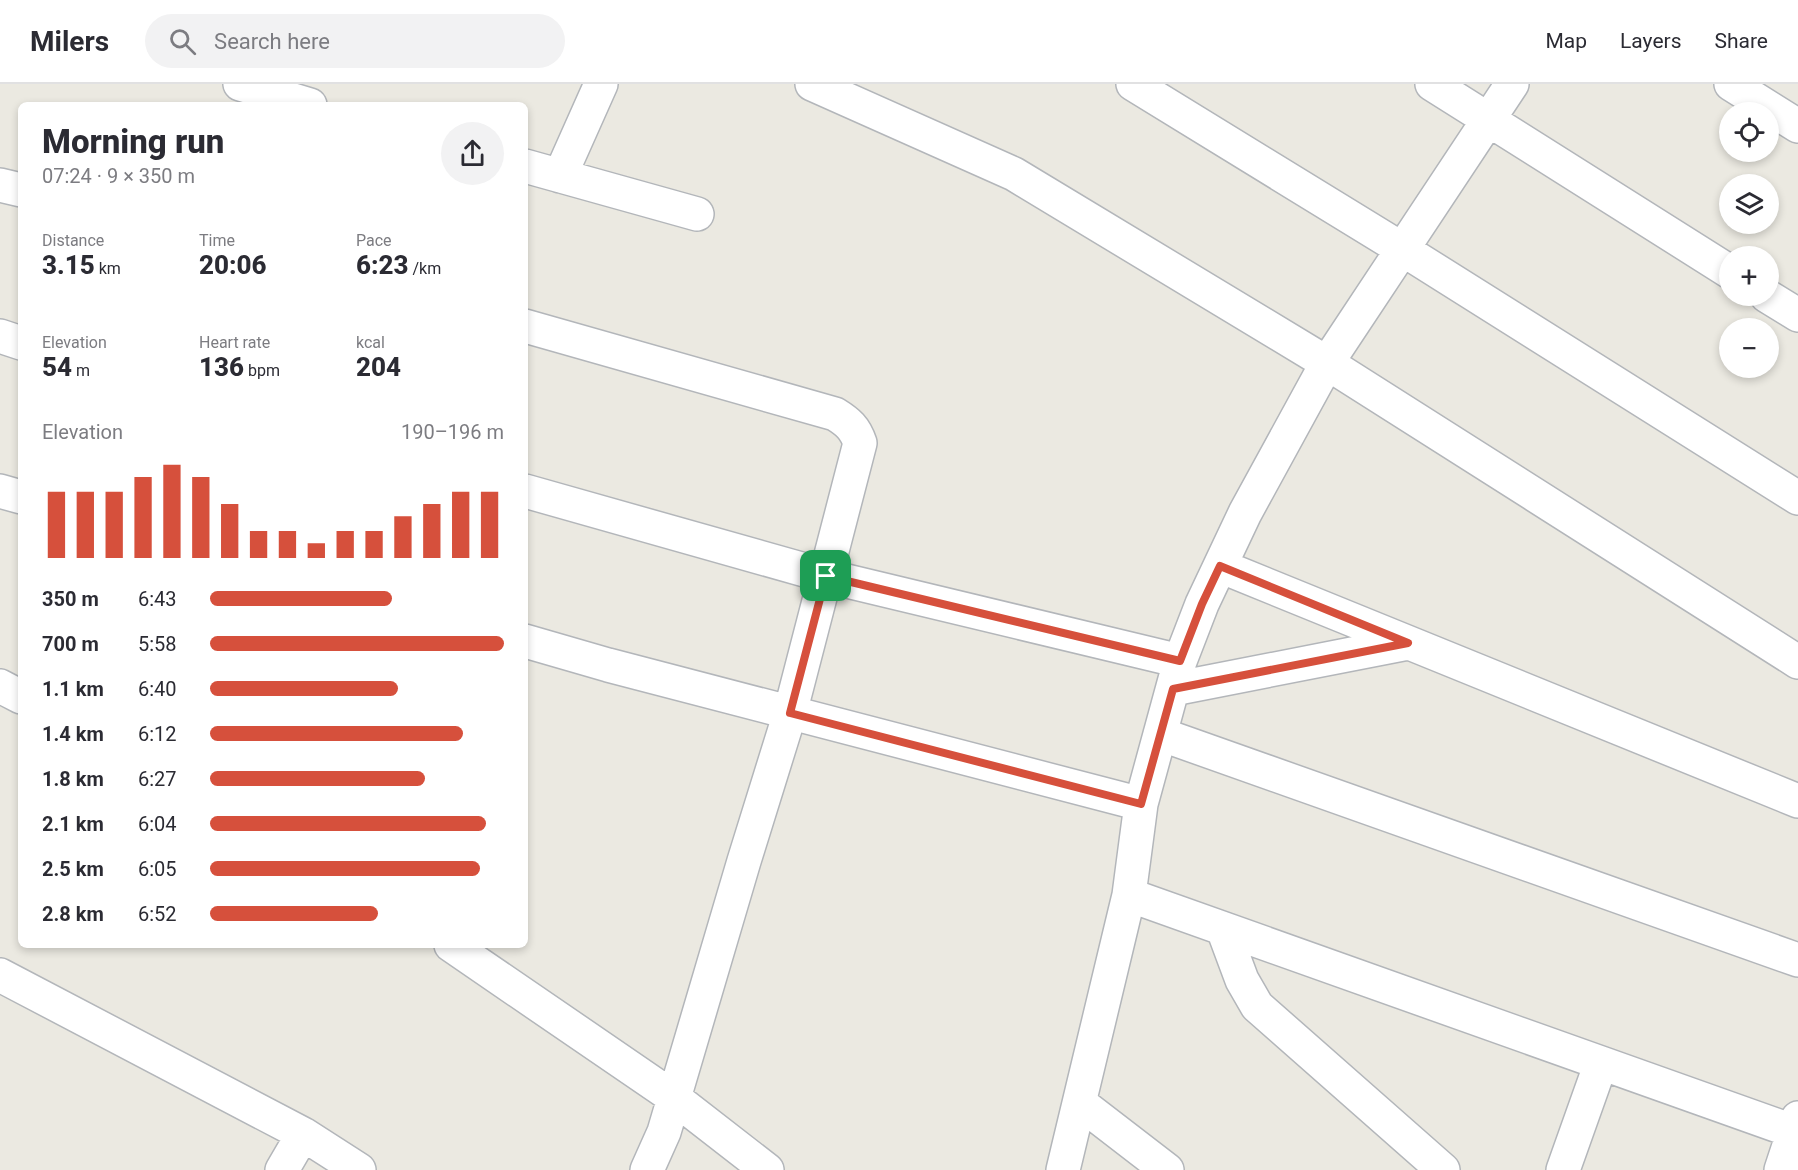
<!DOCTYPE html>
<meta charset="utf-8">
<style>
body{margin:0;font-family:Roboto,sans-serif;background:#f2f2f3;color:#2b2b33;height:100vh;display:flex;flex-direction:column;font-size:22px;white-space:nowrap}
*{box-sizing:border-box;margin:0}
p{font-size:20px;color:#7c7c81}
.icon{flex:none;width:33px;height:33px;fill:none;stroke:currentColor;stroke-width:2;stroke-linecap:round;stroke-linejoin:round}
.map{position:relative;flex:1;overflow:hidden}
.sheet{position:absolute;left:18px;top:18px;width:510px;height:846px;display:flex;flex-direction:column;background:#fff;border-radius:9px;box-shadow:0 3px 9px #0003}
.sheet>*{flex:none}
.buttons{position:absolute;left:1719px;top:18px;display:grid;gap:12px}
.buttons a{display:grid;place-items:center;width:60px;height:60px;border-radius:50%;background:#fff;box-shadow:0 3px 9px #0003;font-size:30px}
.pin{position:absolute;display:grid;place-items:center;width:51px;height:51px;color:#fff;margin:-26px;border-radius:12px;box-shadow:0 3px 9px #0006}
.round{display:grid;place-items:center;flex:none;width:63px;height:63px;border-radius:32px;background:#f2f2f3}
.summary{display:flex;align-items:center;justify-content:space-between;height:102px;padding:0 24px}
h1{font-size:33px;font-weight:800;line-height:45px}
.figures{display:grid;grid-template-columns:repeat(3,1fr);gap:9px;height:102px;padding:6px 24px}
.figures div{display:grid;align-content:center}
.figures b{font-size:26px;font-weight:800}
.figures small{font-size:16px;font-weight:400}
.figures p{font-size:16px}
.chart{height:168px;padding:12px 24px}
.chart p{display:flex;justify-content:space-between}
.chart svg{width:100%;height:108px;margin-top:6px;stroke:#d6503c;stroke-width:6}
ul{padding:0 24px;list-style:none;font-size:20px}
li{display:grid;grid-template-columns:96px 72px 1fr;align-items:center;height:45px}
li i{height:15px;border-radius:8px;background:#d6503c}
header{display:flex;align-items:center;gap:36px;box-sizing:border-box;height:84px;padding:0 30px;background:#fff;border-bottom:2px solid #e1e1e2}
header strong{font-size:28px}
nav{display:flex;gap:33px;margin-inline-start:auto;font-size:21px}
.search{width:420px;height:54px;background:#f2f2f3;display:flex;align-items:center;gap:15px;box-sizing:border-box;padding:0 21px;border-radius:33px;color:#7c7c81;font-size:22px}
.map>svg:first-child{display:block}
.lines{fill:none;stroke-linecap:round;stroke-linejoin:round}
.minor-casing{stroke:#b3b6ba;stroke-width:36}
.minor{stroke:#fff;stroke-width:33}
.route-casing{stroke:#fff;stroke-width:12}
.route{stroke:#d6503c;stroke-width:8}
</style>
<header>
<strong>Milers</strong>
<div class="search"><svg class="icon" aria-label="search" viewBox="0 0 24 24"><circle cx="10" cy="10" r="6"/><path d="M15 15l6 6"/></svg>Search here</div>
<nav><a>Map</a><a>Layers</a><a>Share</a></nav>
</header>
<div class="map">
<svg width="1798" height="1086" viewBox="0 0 1798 1086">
<rect width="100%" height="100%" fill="#ebe9e1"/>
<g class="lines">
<g class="minor-casing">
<path id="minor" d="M 240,0 L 310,21
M 812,0 L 1014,90 L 1327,279 L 1798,578
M 1133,0 L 1402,165 L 1798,414
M 1432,0 L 1730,188
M 1731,0 L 1798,42
M 525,82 L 697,130
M 560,92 L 601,0
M 0,101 L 21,106
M 1767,212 L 1798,231
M 525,242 L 835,330 C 848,338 855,344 860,359 L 790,629 L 744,777 L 664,1048 L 647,1086
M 0,252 L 21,259
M 0,407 L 21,413
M 525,407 L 826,492 L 1180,577
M 1220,482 L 1798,717
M 525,557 L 608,581 L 1141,720
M 0,602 L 21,613
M 1173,605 L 1408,559
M 1160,650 L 1798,876
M 1129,811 L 1798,1049
M 1223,845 L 1242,896 L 1257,922 L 1443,1086
M 451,861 L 673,1013 L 767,1086
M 0,891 L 303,1050 L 359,1086
M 1080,1019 L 1167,1086
M 282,1086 L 303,1050
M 1063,1086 L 1129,811 L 1141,720 L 1180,577 L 1202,520 L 1245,429 L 1327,279 L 1512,0
M 1563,1086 L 1601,979
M 1781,1086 L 1798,1034"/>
</g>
<use href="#minor" class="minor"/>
</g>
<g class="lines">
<g class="route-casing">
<path id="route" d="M 1220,482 L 1408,559 L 1173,605 L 1141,720 L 790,629 L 826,492 L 1180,577 L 1202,520 Z"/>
</g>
<use href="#route" class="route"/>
</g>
</svg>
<div class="buttons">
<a><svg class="icon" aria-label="locate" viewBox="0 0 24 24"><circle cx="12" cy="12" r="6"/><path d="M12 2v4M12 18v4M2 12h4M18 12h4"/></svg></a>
<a><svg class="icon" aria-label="layers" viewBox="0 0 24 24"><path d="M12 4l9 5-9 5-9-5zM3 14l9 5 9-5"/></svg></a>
<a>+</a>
<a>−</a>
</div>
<div class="pin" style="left:826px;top:492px;background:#1e9e55"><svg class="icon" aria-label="arrive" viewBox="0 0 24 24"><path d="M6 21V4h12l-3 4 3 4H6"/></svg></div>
<section class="sheet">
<div class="summary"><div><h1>Morning run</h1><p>07:24 · 9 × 350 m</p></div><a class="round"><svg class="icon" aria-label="share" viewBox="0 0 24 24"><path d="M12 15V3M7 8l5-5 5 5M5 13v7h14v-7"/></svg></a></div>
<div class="figures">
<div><p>Distance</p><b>3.15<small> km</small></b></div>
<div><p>Time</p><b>20:06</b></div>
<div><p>Pace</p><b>6:23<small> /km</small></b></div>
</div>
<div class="figures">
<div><p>Elevation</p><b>54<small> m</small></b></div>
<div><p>Heart rate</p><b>136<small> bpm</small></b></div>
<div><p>kcal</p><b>204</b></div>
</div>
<div class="chart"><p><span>Elevation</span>190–196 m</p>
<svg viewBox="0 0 160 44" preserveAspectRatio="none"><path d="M5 44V17M15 44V17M25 44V17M35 44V11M45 44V6M55 44V11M65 44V22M75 44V33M85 44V33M95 44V38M105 44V33M115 44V33M125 44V27M135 44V22M145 44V17M155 44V17"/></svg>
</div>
<ul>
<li><b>350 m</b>6:43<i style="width:62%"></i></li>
<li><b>700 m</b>5:58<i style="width:100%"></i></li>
<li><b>1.1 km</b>6:40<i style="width:64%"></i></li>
<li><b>1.4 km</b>6:12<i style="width:86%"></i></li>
<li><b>1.8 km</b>6:27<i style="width:73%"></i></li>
<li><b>2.1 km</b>6:04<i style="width:94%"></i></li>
<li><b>2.5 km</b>6:05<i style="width:92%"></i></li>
<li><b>2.8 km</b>6:52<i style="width:57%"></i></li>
</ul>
</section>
</div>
